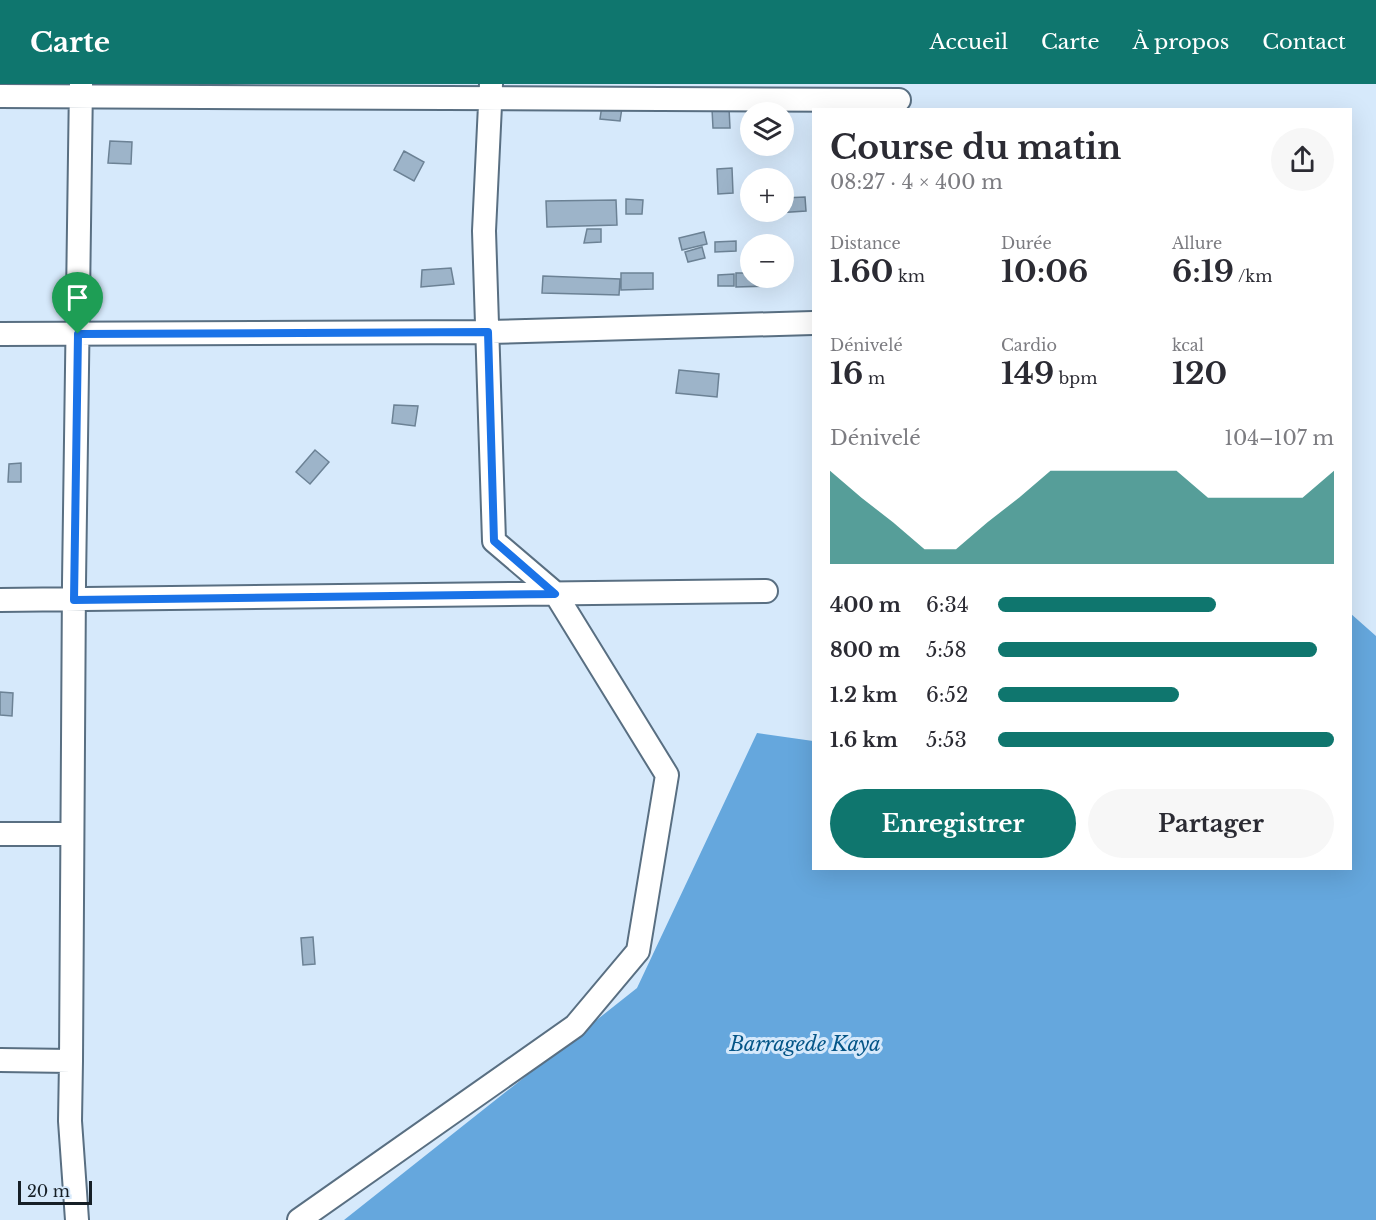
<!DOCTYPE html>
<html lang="fr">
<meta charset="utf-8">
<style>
body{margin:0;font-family:"Libre Baskerville",serif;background:#f7f7f7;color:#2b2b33;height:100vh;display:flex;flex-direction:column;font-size:22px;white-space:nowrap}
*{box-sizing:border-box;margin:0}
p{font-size:20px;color:#7c7c81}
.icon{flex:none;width:33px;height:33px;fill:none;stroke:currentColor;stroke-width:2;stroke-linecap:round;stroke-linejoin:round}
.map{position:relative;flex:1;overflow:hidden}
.details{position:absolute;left:812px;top:24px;width:540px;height:762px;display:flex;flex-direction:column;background:#fff;border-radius:0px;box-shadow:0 6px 24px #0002}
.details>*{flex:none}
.fabs{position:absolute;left:740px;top:18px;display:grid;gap:12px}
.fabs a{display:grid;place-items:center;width:54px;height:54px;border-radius:50%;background:#fff;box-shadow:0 6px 24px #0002;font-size:30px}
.scale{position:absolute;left:18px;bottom:15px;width:74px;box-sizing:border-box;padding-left:6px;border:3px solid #161f26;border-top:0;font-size:16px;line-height:21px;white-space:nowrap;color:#161f26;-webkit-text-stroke:4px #d6e9fb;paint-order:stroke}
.pin{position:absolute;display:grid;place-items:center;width:51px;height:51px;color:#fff;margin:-62px -26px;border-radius:50% 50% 50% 0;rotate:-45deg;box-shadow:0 0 6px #0007}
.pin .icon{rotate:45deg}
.round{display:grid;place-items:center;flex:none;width:63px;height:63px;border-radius:32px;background:#f7f7f7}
.summary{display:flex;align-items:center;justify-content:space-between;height:102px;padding:0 18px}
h1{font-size:33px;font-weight:700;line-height:45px}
.metrics{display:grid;grid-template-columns:repeat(3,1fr);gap:9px;height:102px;padding:6px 18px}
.metrics div{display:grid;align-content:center}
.metrics b{font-size:30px;font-weight:700}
.metrics small{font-size:16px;font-weight:400}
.metrics p{font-size:16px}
.chart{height:168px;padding:12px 18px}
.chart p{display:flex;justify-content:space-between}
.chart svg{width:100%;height:108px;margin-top:6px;fill:#0f766e;opacity:.7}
.button{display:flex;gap:12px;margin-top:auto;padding:12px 18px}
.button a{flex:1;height:69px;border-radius:36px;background:#0f766e;color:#fff;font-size:24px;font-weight:700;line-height:69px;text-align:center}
.button a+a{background:#f7f7f7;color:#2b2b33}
ul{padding:0 18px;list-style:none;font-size:20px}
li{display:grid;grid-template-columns:96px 72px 1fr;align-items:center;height:45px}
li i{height:15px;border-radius:8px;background:#0f766e}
header{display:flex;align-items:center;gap:36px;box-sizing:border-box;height:84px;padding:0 30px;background:#0f766e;color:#fff}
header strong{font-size:28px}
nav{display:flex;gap:33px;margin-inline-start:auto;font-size:21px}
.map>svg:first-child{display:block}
.water{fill:#65a7dd}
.building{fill:#9db4c9;stroke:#6c8295;stroke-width:1.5}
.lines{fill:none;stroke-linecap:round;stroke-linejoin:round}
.street-casing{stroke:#596f82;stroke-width:26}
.street{stroke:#fff;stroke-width:22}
.route-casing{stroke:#fff;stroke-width:12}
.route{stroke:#1a73e8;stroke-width:8}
.labels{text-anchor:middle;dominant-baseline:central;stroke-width:6;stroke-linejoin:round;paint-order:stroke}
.water-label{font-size:20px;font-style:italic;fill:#045587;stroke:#d6e9fb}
</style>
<header>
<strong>Carte</strong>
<nav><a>Accueil</a><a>Carte</a><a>À propos</a><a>Contact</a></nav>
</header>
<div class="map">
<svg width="1376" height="1136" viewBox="0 0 1376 1136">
<rect width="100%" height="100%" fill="#d6e9fb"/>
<path class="water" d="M 1350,529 L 1376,552 L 1376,1136 L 344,1136 L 637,904 L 757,649 L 813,657 L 813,784 L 1350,784 Z"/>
<path class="building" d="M 602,21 L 622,24 L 620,37 L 600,35 Z
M 729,24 L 730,44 L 713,44 L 712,25 Z
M 110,57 L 132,58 L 131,80 L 108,79 Z
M 404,67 L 424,78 L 414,97 L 394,86 Z
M 732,84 L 733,109 L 718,110 L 717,85 Z
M 805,113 L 806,127 L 776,129 L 775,128 L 783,128 L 783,114 Z
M 626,115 L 643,116 L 642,130 L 626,130 Z
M 616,116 L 617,141 L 547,143 L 546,117 Z
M 587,145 L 601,145 L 601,158 L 584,159 Z
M 704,148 L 707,160 L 682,166 L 679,154 Z
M 736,157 L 736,167 L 715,168 L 715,158 Z
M 702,163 L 705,174 L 688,178 L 685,168 Z
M 451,184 L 454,200 L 421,203 L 422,186 Z
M 621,189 L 653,189 L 653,205 L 621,206 Z
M 736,189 L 750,189 L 750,194 L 768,194 L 768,202 L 736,203 Z
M 734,190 L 734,202 L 718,202 L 718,191 Z
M 543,192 L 620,195 L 619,211 L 542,209 Z
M 679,286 L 719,290 L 717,313 L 676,309 Z
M 394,321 L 418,322 L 415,342 L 392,339 Z
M 315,366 L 329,378 L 310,400 L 296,388 Z
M 21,379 L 21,398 L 8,398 L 9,380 Z
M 0,608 L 13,609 L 12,632 L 0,631 Z
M 313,853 L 315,880 L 303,881 L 301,854 Z"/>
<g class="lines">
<g class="street-casing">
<path id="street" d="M 0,12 L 899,16
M 0,250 L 488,248 L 813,239
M 0,516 L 766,507
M 0,750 L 72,750
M 0,976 L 71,977
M 77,1136 L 70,1037 L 71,977 L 74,499 L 81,0
M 299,1136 L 575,942 L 638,867 L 667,691 L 555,509 L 494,457 L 484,147 L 491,0"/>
</g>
<use href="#street" class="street"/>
</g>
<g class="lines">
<g class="route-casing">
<path id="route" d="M 488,248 L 494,457 L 555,510 L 74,516 L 78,250 Z"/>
</g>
<use href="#route" class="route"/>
</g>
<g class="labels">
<g class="water-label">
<text x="805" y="960">Barragede Kaya</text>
</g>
</g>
</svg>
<div class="fabs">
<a><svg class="icon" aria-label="layers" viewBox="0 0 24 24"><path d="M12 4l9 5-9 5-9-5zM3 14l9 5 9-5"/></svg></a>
<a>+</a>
<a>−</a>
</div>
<div class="scale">20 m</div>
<div class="pin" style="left:78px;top:250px;background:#1e9e55"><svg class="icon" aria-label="arrive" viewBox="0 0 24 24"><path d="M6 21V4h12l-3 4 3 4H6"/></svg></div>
<section class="details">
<div class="summary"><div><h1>Course du matin</h1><p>08:27 · 4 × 400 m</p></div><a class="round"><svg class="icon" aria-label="share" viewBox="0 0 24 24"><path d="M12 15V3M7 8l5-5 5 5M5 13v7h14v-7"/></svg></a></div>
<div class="metrics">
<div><p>Distance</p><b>1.60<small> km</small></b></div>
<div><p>Durée</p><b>10:06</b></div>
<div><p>Allure</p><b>6:19<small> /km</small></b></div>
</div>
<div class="metrics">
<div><p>Dénivelé</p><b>16<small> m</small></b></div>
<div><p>Cardio</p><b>149<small> bpm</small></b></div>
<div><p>kcal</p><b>120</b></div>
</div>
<div class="chart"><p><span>Dénivelé</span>104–107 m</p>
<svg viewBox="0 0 160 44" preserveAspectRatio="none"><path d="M0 44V6L10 17L20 27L30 38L40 38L50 27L60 17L70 6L80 6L90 6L100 6L110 6L120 17L130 17L140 17L150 17L160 6V44z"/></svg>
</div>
<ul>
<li><b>400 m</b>6:34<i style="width:65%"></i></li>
<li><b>800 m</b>5:58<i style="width:95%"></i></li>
<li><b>1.2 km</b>6:52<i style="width:54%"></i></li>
<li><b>1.6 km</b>5:53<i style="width:100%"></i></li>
</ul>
<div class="button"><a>Enregistrer</a><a>Partager</a></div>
</section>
</div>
